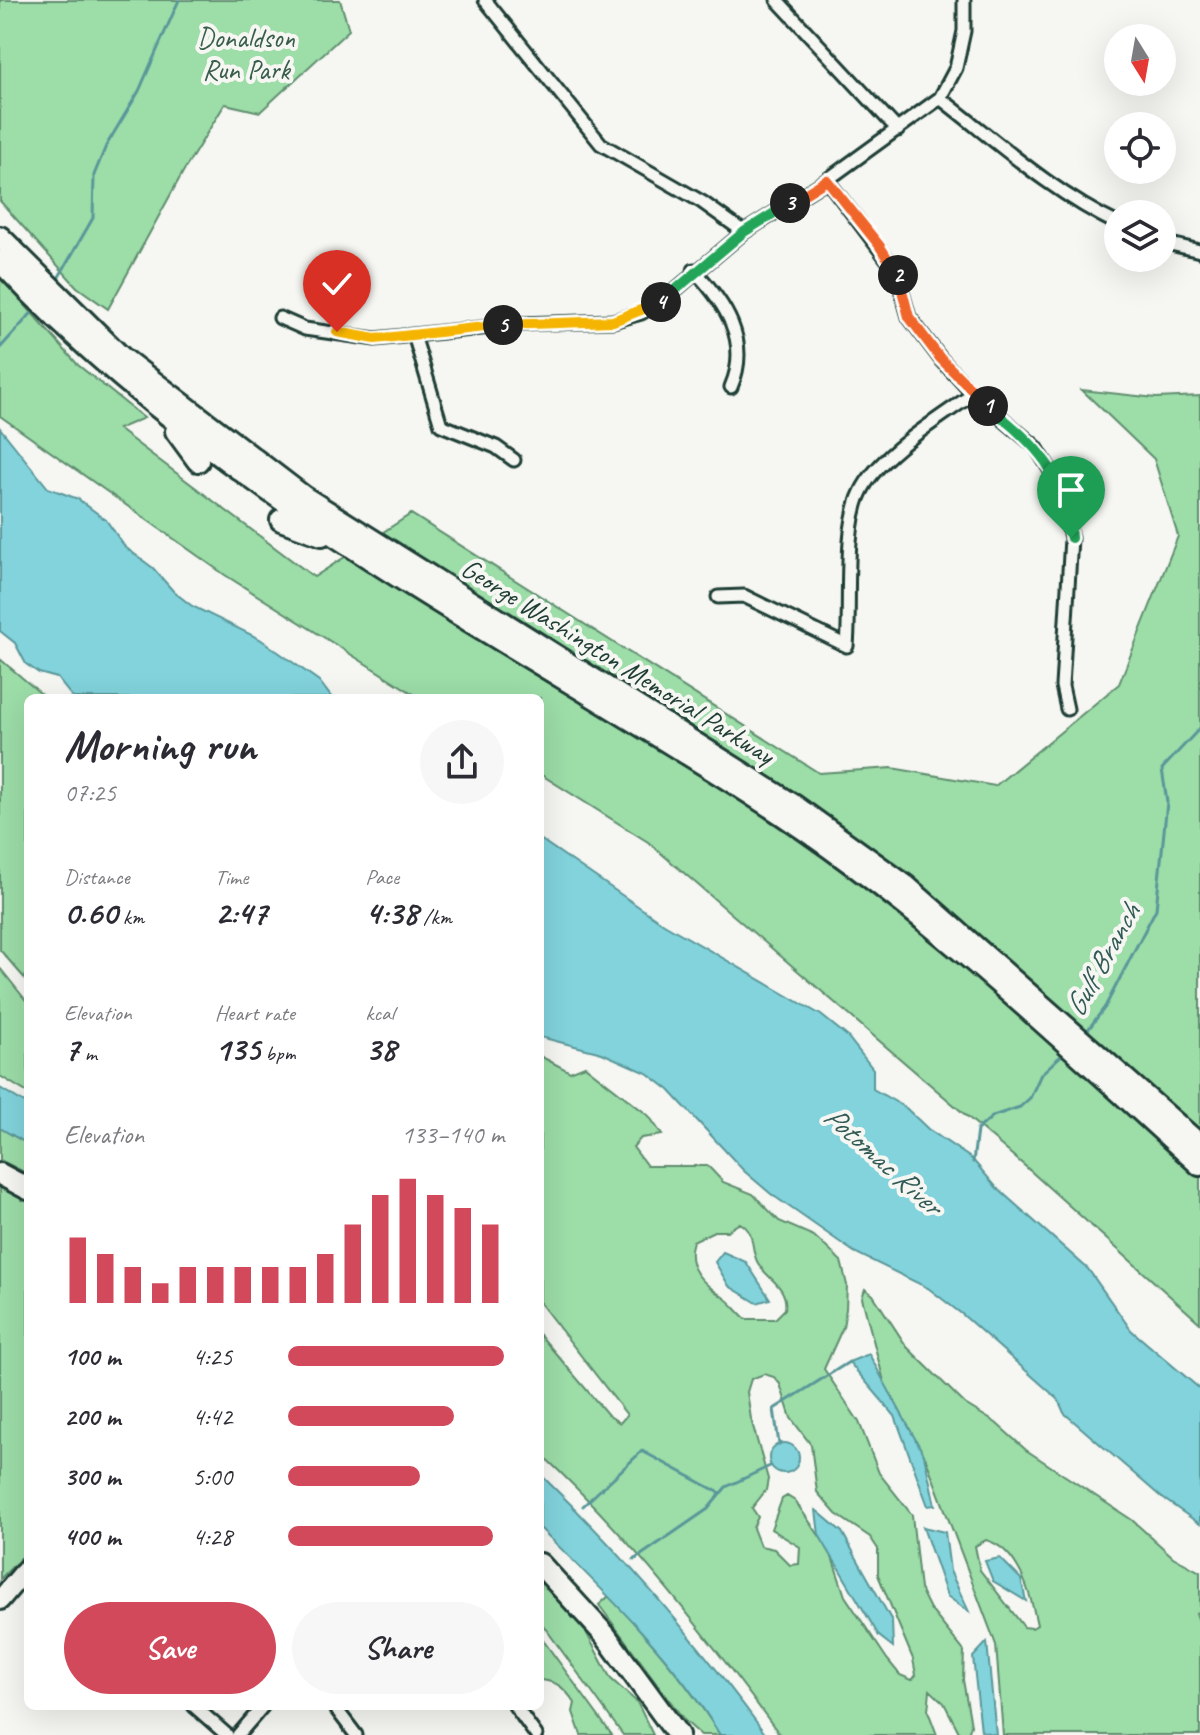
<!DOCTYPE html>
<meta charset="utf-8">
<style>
body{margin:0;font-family:Caveat,sans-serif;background:#f7f7f7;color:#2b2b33;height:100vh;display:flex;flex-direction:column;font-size:30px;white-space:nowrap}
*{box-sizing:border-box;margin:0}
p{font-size:26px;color:#7c7c81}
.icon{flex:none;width:44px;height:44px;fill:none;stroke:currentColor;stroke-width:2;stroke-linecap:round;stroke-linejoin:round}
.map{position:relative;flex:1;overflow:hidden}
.side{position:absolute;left:24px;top:694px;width:520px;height:1016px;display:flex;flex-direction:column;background:#fff;border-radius:12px;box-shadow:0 8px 32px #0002}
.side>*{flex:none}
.needle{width:52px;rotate:169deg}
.tools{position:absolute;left:1104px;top:24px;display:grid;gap:16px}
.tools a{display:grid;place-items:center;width:72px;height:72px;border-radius:50%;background:#fff;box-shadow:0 8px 32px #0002;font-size:40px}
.pin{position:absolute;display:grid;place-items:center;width:68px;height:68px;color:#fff;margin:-82px -34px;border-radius:50% 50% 50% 0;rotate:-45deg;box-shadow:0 0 8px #0007}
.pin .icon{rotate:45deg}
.km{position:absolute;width:40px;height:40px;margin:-20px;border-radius:50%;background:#222;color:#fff;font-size:22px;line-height:40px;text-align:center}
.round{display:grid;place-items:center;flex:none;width:84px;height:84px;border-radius:42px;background:#f7f7f7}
.overview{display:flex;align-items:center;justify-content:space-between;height:136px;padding:0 40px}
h1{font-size:44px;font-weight:700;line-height:60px}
.metrics{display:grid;grid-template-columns:repeat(3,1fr);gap:12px;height:136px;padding:8px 40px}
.metrics div{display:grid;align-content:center}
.metrics b{font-size:34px;font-weight:700}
.metrics small{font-size:22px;font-weight:400}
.metrics p{font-size:22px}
.chart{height:224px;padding:16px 40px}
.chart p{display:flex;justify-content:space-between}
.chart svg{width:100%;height:144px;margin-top:8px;stroke:#d1495b;stroke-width:6}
.primary-button{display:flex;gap:16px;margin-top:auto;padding:16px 40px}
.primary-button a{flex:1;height:92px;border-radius:48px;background:#d1495b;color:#fff;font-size:32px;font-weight:700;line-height:92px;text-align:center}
.primary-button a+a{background:#f7f7f7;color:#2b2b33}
ul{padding:0 40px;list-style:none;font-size:26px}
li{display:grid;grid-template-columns:128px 96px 1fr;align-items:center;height:60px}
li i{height:20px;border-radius:10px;background:#d1495b}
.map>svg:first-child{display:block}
.green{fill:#9cdda8;stroke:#5e8d6e;stroke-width:2;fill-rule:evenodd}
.water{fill:#82d3dc;stroke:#5a9799;stroke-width:2}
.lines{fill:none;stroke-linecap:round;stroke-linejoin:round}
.stream{stroke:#5a9799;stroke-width:3}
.street-casing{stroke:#1f3d34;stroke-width:17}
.primary-casing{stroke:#1f3d34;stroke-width:24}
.highway-casing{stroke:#1f3d34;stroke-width:26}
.street{stroke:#f6f6f2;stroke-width:11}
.primary{stroke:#f6f6f2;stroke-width:18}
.highway{stroke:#f6f6f2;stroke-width:20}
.split-1-casing{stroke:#fff;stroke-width:16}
.split-2-casing{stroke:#fff;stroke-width:16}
.split-3-casing{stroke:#fff;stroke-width:16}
.split-4-casing{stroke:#fff;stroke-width:16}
.split-5-casing{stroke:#fff;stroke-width:16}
.split-6-casing{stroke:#fff;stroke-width:16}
.split-1{stroke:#22a559;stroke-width:10}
.split-2{stroke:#f0652b;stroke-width:10}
.split-3{stroke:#f0652b;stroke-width:10}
.split-4{stroke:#22a559;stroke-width:10}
.split-5{stroke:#f5b400;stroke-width:10}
.split-6{stroke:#f5b400;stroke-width:10}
.labels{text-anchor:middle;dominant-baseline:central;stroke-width:8;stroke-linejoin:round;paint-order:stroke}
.park-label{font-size:28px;fill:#385d4b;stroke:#f6f6f2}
.street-label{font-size:28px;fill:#1f3d34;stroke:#f6f6f2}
.water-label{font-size:30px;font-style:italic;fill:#335b56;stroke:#f6f6f2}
</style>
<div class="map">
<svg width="1200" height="1735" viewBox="0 0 1200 1735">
<rect width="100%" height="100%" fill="#f6f6f2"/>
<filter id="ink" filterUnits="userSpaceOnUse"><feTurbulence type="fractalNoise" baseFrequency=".0125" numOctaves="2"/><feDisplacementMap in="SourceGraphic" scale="16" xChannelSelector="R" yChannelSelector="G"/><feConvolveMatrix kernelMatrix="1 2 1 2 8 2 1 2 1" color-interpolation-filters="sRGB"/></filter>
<g filter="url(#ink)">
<path class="green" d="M 0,0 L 340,0 L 349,30 L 260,112 L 225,104 L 183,172 L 108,309 L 77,287 L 0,201 Z
M 0,277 L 78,365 L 144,418 L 118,429 L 314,577 L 411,514 L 819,773 L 892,768 L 995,786 L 1119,684 L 1178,536 L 1154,459 L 1082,390 L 1156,398 L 1200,396 L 1200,1323 L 1026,1167 L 648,842 L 540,774 L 540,698 L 420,698 L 225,575 L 0,416 Z
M 0,659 L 46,698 L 28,698 L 28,982 L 0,950 Z
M 0,968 L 28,1003 L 28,1093 L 0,1076 Z
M 540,1056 L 570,1072 L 585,1066 L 649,1116 L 662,1135 L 641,1138 L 633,1147 L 647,1166 L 708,1166 L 723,1182 L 753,1194 L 779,1221 L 814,1236 L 841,1261 L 847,1285 L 846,1309 L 843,1327 L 824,1369 L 859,1422 L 879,1473 L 912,1515 L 920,1589 L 930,1609 L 964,1651 L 963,1680 L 971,1725 L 967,1735 L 960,1734 L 944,1703 L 930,1690 L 928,1711 L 937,1735 L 780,1735 C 707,1636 631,1537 540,1453 L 540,1335 L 608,1415 L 620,1423 L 627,1415 L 540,1303 ZM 740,1223 C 754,1231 751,1243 755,1256 C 760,1277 789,1283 785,1309 L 775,1319 L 746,1319 C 738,1312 732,1303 723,1297 C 704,1284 684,1268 693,1241 L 714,1231 L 727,1231 ZM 764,1374 L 774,1377 L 780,1384 L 791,1418 L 811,1445 L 817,1492 L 836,1514 L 870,1537 L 878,1549 L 878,1575 L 913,1659 L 916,1675 L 912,1680 L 900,1675 L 887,1659 L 845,1596 L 830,1551 L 795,1501 L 787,1496 L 782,1499 L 771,1529 L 800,1547 L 799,1564 L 790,1565 L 774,1549 L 760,1546 L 753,1528 L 758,1517 L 752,1508 L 766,1490 L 768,1479 L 751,1419 L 747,1392 L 751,1379 Z
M 0,1128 L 28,1144 L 28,1174 L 0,1160 Z
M 0,1186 L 28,1199 L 28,1551 L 0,1579 Z
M 865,1289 L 873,1295 L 907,1347 L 965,1404 L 996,1423 L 1026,1450 L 1132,1520 L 1173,1557 L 1200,1572 L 1200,1612 L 1196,1613 L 1200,1624 L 1200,1735 L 1003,1735 L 996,1645 L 925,1457 L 885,1385 L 862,1298 ZM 986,1540 C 1019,1549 1031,1595 1037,1625 L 1032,1628 L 1024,1627 L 980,1570 L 975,1546 Z
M 540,1580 L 586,1632 L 611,1679 L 637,1702 L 653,1735 L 623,1735 L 540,1621 Z
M 609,1596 C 650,1639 689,1684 720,1735 L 701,1735 L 685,1721 L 599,1605 Z
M 540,1636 L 612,1735 L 581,1735 L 573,1712 L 575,1703 C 565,1689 558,1681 540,1680 Z"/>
<path class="water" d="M 0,428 L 48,488 L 78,499 L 106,520 L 125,547 L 153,568 L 174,592 L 192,606 L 260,639 L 319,681 L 332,698 L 73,698 L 57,678 L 39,673 L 26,664 L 15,643 L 0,631 Z
M 540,839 L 664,924 L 821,1015 L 847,1036 L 873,1069 L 873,1089 L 906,1108 L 928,1129 L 972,1159 L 997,1188 L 1088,1269 L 1131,1330 L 1200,1389 L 1200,1524 L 1161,1497 L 1064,1413 L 1058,1399 L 963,1315 L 928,1288 L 854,1252 L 771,1194 L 744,1171 L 669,1090 L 647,1073 L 602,1053 L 540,1037 Z
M 0,1088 L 28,1105 L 28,1144 L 0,1128 Z
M 723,1252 L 746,1262 L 770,1299 L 757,1303 L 729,1286 L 715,1262 Z
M 869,1354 L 924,1455 L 935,1505 L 928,1506 L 895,1416 L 849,1362 Z
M769 1458a15 15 0 1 1 30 0a15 15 0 1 1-30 0Z
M 540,1474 C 623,1554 698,1642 766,1735 L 720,1735 C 672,1656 605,1592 540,1528 Z
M 816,1510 L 842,1532 L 892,1621 L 893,1647 L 879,1636 L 819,1535 Z
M 923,1527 L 945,1532 L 950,1571 L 969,1612 L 947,1596 Z
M 1000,1558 L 1021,1579 L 1026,1601 L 993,1581 L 985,1561 Z
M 987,1642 L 996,1735 L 981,1731 L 973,1657 Z"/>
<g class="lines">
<path class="stream" d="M 56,282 L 93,218 L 94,175 L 106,146 L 139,91 L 179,0
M 0,348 L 37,307
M 1084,1035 L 1105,1007 L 1156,909 L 1167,802 L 1162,769 L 1200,728
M 973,1162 L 977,1130 L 993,1116 L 1020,1107 L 1030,1098 L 1041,1074 L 1064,1053
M 779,1444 L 774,1409 L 849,1362
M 583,1506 L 642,1451 L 720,1493
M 634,1560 L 708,1509 L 726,1487 L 770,1466"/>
<g class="street-casing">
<path id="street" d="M 485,0 L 601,144 L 702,202 L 744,232
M 777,0 L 898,130
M 940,98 C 997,142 1053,193 1118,224
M 827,180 L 896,271 L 909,317 L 940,358 L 973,394 L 1036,447 L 1059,484 L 1071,538 L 1062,686 L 1067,709
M 1162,242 L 1200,251
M 694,270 C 725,303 751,341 731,387
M 280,318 L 305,329 L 375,339 L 520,324 L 613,321 L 641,313 L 661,302 L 744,232 L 827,180 L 940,98 L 956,68 L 964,31 L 964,0
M 414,335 L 441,425 L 496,447 L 514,460
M 718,597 L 744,596 L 847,646 C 851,604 843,528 861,492 C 879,454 939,419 973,394
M 194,1706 L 227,1735
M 334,1706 L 356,1735
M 515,1706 L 536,1735
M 238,1735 L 263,1706"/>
</g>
<g class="primary-casing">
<path id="primary" d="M 0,1600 L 28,1567"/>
</g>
<g class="highway-casing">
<path id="highway" d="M 0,237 L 121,357 L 304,497 L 795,806 L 906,886 L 1200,1145
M 0,261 C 212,490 498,631 757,798 C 918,901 1059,1037 1200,1165
M 176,431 L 198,461
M 281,520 L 322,535
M 0,1174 L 28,1189
M 540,1564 L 605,1635 L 678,1735"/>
</g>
<use href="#street" class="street"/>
<use href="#primary" class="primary"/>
<use href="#highway" class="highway"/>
</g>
</g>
<g class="lines" filter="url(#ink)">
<g class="split-1-casing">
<path id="split-1" d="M 988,406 C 1037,446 1065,471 1071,538"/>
</g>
<g class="split-2-casing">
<path id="split-2" d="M 898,275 L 909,317 L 940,358 L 988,406"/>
</g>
<g class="split-3-casing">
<path id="split-3" d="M 790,203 L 827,180 L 879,245 L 898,275"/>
</g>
<g class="split-4-casing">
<path id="split-4" d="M 661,302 L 744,232 L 790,203"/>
</g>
<g class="split-5-casing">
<path id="split-5" d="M 503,325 L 613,321 L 661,302"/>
</g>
<g class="split-6-casing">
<path id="split-6" d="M 337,332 L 375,339 L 503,325"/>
</g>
<use href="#split-1" class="split-1"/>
<use href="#split-2" class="split-2"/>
<use href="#split-3" class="split-3"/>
<use href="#split-4" class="split-4"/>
<use href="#split-5" class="split-5"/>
<use href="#split-6" class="split-6"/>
</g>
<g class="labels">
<g class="park-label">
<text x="246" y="37">Donaldson<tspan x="246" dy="32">Run Park</tspan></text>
</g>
<g class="street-label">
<text transform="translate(618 661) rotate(32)">George Washington Memorial Parkway</text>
</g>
<g class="water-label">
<text transform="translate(1102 960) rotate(-61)">Gulf Branch</text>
<text transform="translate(883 1160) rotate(42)">Potomac River</text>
</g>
</g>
</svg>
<div class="tools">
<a><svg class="needle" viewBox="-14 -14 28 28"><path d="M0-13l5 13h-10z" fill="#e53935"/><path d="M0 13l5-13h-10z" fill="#7c7c81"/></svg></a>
<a><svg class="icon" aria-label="locate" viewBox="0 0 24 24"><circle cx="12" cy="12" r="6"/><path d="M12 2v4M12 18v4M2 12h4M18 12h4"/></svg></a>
<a><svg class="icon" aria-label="layers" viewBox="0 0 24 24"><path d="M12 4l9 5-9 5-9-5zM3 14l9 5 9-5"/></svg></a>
</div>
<div class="pin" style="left:1071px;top:538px;background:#1e9e55"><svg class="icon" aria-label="arrive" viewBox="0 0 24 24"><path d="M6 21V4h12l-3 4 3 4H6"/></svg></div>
<div class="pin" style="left:337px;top:332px;background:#d93025"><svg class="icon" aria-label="check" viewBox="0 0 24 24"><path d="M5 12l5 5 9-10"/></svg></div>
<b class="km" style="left:988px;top:406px">1</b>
<b class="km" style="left:898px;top:275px">2</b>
<b class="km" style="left:790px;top:203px">3</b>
<b class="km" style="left:661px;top:302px">4</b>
<b class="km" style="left:503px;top:325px">5</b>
<section class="side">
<div class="overview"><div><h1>Morning run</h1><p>07:25</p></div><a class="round"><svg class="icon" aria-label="share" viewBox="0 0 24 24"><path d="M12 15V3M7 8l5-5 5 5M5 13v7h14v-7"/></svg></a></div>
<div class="metrics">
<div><p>Distance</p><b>0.60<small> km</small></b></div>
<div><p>Time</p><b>2:47</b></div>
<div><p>Pace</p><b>4:38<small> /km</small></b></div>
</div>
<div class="metrics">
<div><p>Elevation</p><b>7<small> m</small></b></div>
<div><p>Heart rate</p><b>135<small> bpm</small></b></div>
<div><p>kcal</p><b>38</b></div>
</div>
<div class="chart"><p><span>Elevation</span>133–140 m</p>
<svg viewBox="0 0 160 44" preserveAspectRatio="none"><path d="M5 44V24M15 44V29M25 44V33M35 44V38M45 44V33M55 44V33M65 44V33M75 44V33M85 44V33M95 44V29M105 44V20M115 44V11M125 44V6M135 44V11M145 44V15M155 44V20"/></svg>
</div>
<ul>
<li><b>100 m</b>4:25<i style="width:100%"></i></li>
<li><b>200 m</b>4:42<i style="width:77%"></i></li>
<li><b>300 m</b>5:00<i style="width:61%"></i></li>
<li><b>400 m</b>4:28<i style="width:95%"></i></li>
</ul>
<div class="primary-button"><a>Save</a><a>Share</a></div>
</section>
</div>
